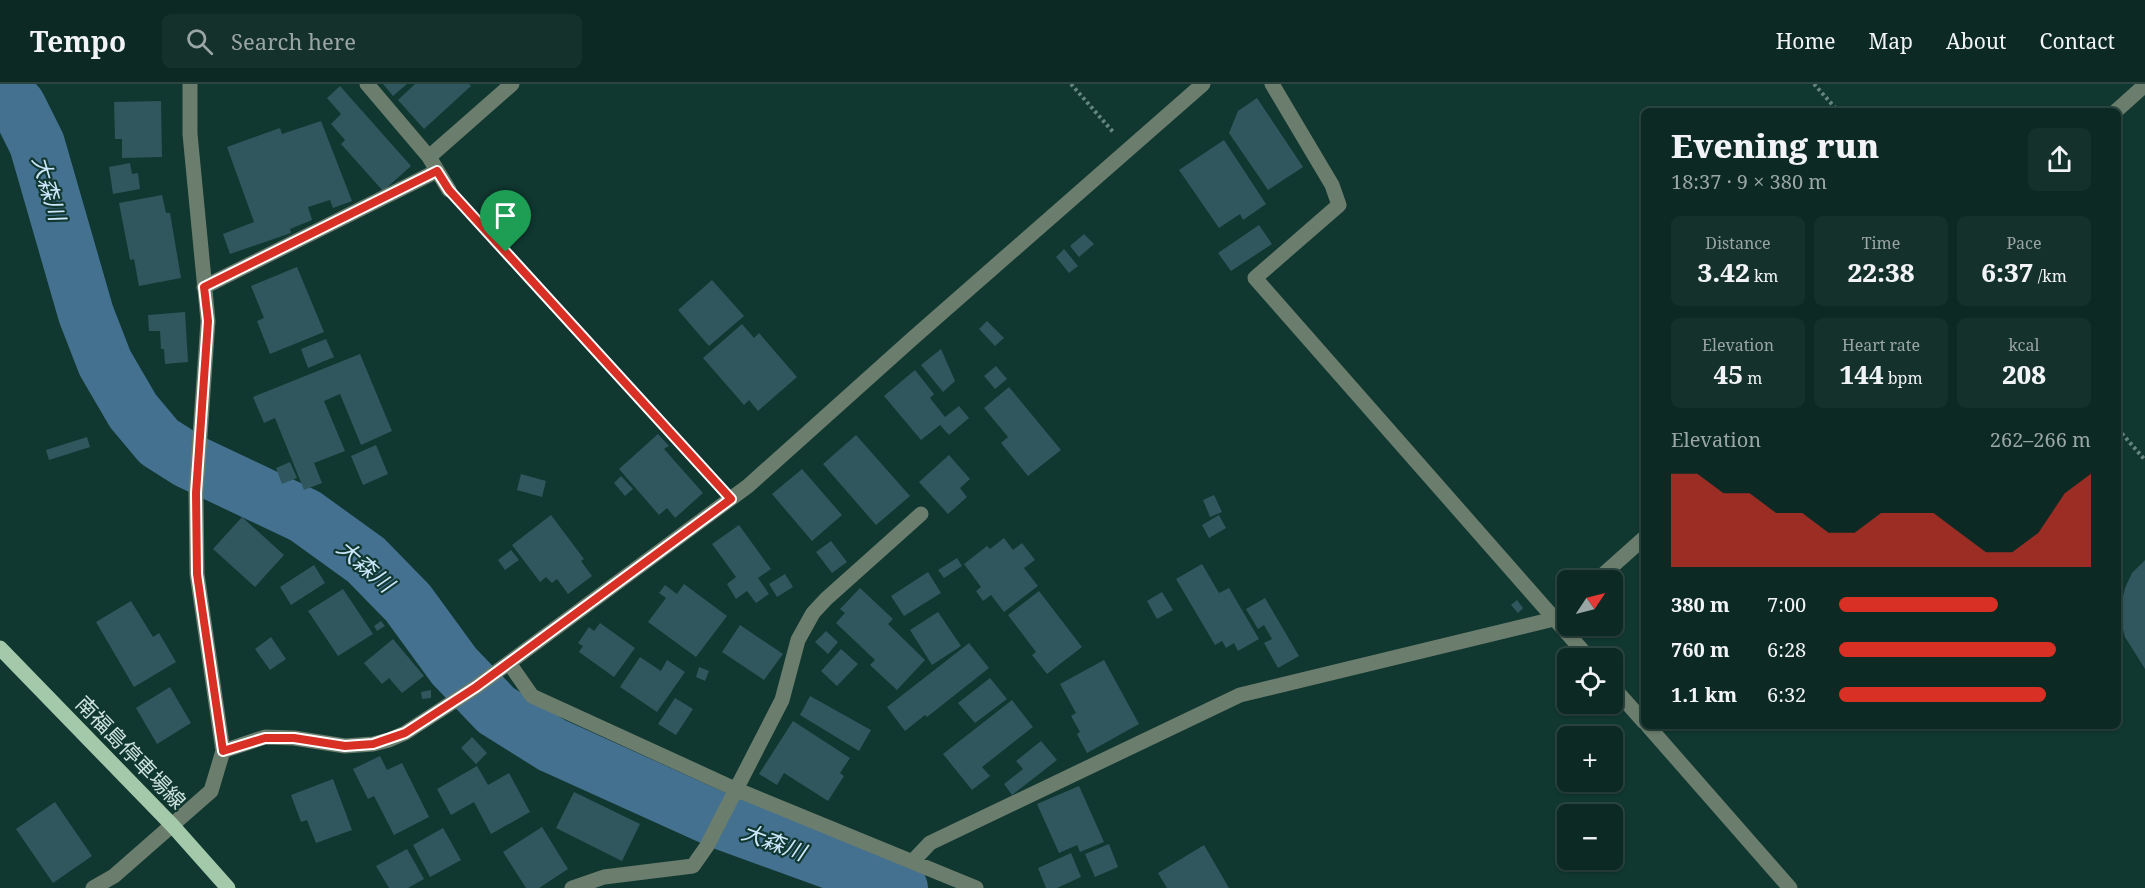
<!DOCTYPE html>
<meta charset="utf-8">
<style>
body{margin:0;font-family:"Noto Serif","Noto Sans JP",serif;background:#15312c;color:#f1f3f6;height:100vh;display:flex;flex-direction:column;font-size:22px;white-space:nowrap}
*{box-sizing:border-box;margin:0}
p{font-size:20px;color:#9aa6a6}
.icon{flex:none;width:33px;height:33px;fill:none;stroke:currentColor;stroke-width:2;stroke-linecap:round;stroke-linejoin:round}
.map{position:relative;flex:1;overflow:hidden}
.drawer{position:absolute;left:1641px;top:24px;width:480px;height:621px;display:flex;flex-direction:column;background:#0c2924;border-radius:9px;box-shadow:0 2px 4px #0004,0 0 0 2px #2c4541}
.drawer>*{flex:none}
.needle{width:39px;rotate:55deg}
.tools{position:absolute;left:1557px;top:486px;display:grid;gap:12px}
.tools a{display:grid;place-items:center;width:66px;height:66px;border-radius:9px;background:#0c2924;box-shadow:0 2px 4px #0004,0 0 0 2px #2c4541;font-size:30px}
.pin{position:absolute;display:grid;place-items:center;width:51px;height:51px;color:#fff;margin:-62px -26px;border-radius:50% 50% 50% 0;rotate:-45deg;box-shadow:0 0 6px #0007}
.pin .icon{rotate:45deg}
.round{display:grid;place-items:center;flex:none;width:63px;height:63px;border-radius:9px;background:#15312c}
.headline{display:flex;align-items:center;justify-content:space-between;height:102px;padding:0 30px}
h1{font-size:33px;font-weight:800;line-height:45px}
.stats{display:grid;grid-template-columns:repeat(3,1fr);gap:9px;height:102px;padding:6px 30px}
.stats div{display:grid;align-content:center;border-radius:9px;background:#15312c;text-align:center}
.stats b{font-size:26px;font-weight:800}
.stats small{font-size:16px;font-weight:400}
.stats p{font-size:16px}
.chart{height:168px;padding:12px 30px}
.chart p{display:flex;justify-content:space-between}
.chart svg{width:100%;height:108px;margin-top:6px;fill:#d93025;opacity:.7}
ul{padding:0 30px;list-style:none;font-size:20px}
li{display:grid;grid-template-columns:96px 72px 1fr;align-items:center;height:45px}
li i{height:15px;border-radius:8px;background:#d93025}
header{display:flex;align-items:center;gap:36px;box-sizing:border-box;height:84px;padding:0 30px;background:#0c2924;border-bottom:2px solid #2c4541}
header strong{font-size:28px}
nav{display:flex;gap:33px;margin-inline-start:auto;font-size:21px}
.search{width:420px;height:54px;background:#15312c;display:flex;align-items:center;gap:15px;box-sizing:border-box;padding:0 21px;border-radius:9px;color:#9aa6a6;font-size:22px}
.map>svg:first-child{display:block}
.lines{fill:none;stroke-linecap:round;stroke-linejoin:round}
.river{stroke:#447190;stroke-width:56}
.building{fill:#30575e}
.path{stroke:#66857f;stroke-width:4;stroke-dasharray:3 3;stroke-linecap:butt}
.minor{stroke:#6b7d6d;stroke-width:15}
.major{stroke:#a4c9aa;stroke-width:15}
.route-casing{stroke:#fff;stroke-width:12}
.route{stroke:#d93025;stroke-width:8}
.labels{text-anchor:middle;dominant-baseline:central;stroke-width:4.5;stroke-linejoin:round;paint-order:stroke}
.street-label{font-size:21px;fill:#cee3de;stroke:#103730}
.water-label{font-size:22px;font-style:italic;fill:#cce7fb;stroke:#103730}
</style>
<header>
<strong>Tempo</strong>
<div class="search"><svg class="icon" aria-label="search" viewBox="0 0 24 24"><circle cx="10" cy="10" r="6"/><path d="M15 15l6 6"/></svg>Search here</div>
<nav><a>Home</a><a>Map</a><a>About</a><a>Contact</a></nav>
</header>
<div class="map">
<svg width="2145" height="804" viewBox="0 0 2145 804">
<rect width="100%" height="100%" fill="#103730"/>
<g class="lines">
<path class="river" d="M 0,1 L 18,22 L 37,60 L 86,230 L 105,279 L 133,327 L 159,358 L 189,377 L 305,432 L 366,476 L 408,519 L 454,582 L 496,626 L 552,661 L 720,737 L 847,783 L 900,804"/>
</g>
<path class="building" d="M 383,0 L 407,0 L 393,12 Z
M 415,0 L 469,0 L 471,2 L 424,45 L 398,16 Z
M 340,2 L 411,82 L 383,107 L 341,60 L 345,56 L 331,40 L 341,30 L 327,14 Z
M 1257,14 L 1303,83 L 1268,106 L 1229,49 L 1238,27 Z
M 161,17 L 162,73 L 122,74 L 122,55 L 115,55 L 114,18 Z
M 321,37 L 352,117 L 333,124 L 330,116 L 308,123 L 312,136 L 290,145 L 291,149 L 230,170 L 223,150 L 254,138 L 227,63 L 280,44 L 282,50 Z
M 1224,56 L 1266,120 L 1243,136 L 1240,130 L 1219,144 L 1179,86 Z
M 130,79 L 132,90 L 138,89 L 140,105 L 113,110 L 109,83 Z
M 162,111 L 166,129 L 170,129 L 181,194 L 139,202 L 134,175 L 130,176 L 119,119 Z
M 1259,141 L 1272,160 L 1231,187 L 1218,169 Z
M 1084,150 L 1094,160 L 1079,173 L 1070,162 Z
M 1064,165 L 1078,182 L 1069,189 L 1056,173 Z
M 297,183 L 324,248 L 270,270 L 257,237 L 264,234 L 251,202 Z
M 712,196 L 744,232 L 709,262 L 678,226 Z
M 185,228 L 188,278 L 165,280 L 164,265 L 161,265 L 160,247 L 149,247 L 148,231 Z
M 987,237 L 1004,254 L 995,262 L 979,245 Z
M 742,240 L 754,254 L 759,249 L 797,293 L 758,327 L 749,316 L 744,321 L 703,274 Z
M 326,255 L 334,273 L 308,284 L 301,265 Z
M 941,265 L 955,297 L 943,308 L 921,281 Z
M 360,270 L 392,347 L 361,361 L 340,310 L 324,317 L 345,367 L 314,379 L 322,399 L 304,406 L 275,334 L 264,339 L 253,313 Z
M 996,282 L 1007,295 L 995,305 L 984,292 Z
M 915,286 L 934,310 L 930,314 L 945,333 L 959,322 L 969,334 L 949,351 L 940,341 L 921,356 L 884,312 Z
M 1009,303 L 1061,366 L 1028,392 L 1001,359 L 1008,353 L 984,324 Z
M 658,350 L 669,362 L 664,365 L 703,409 L 675,434 L 667,424 L 659,431 L 619,385 Z
M 856,351 L 910,412 L 876,441 L 823,380 Z
M 87,353 L 90,363 L 49,376 L 46,366 Z
M 376,361 L 388,390 L 363,401 L 351,372 Z
M 949,371 L 970,395 L 960,404 L 967,413 L 948,430 L 919,398 Z
M 290,378 L 297,394 L 282,400 L 276,384 Z
M 802,385 L 842,431 L 812,457 L 772,410 Z
M 521,390 L 546,397 L 542,413 L 517,406 Z
M 621,392 L 633,405 L 625,412 L 614,399 Z
M 1214,411 L 1222,428 L 1210,433 L 1203,416 Z
M 551,431 L 584,475 L 581,477 L 592,492 L 568,510 L 557,495 L 552,499 L 546,493 L 540,498 L 512,461 Z
M 1219,431 L 1226,444 L 1209,454 L 1202,441 Z
M 242,433 L 284,471 L 255,503 L 213,465 Z
M 739,441 L 771,485 L 758,494 L 769,510 L 756,519 L 747,507 L 736,515 L 727,500 L 736,493 L 712,460 Z
M 1004,454 L 1013,466 L 1022,459 L 1035,476 L 1024,484 L 1038,502 L 1004,528 L 991,511 L 983,517 L 976,507 L 981,503 L 964,480 L 987,462 L 990,465 Z
M 831,457 L 847,478 L 832,489 L 816,468 Z
M 511,466 L 519,476 L 505,486 L 498,476 Z
M 957,474 L 962,482 L 944,494 L 938,486 Z
M 2145,476 L 2145,585 L 2125,553 L 2121,538 L 2121,521 L 2125,504 L 2132,489 Z
M 1202,480 L 1219,509 L 1229,504 L 1259,555 L 1238,567 L 1234,559 L 1226,564 L 1222,557 L 1215,561 L 1176,495 Z
M 314,481 L 325,499 L 291,521 L 280,503 Z
M 928,488 L 941,509 L 904,532 L 891,512 Z
M 785,490 L 793,503 L 777,513 L 769,500 Z
M 684,500 L 727,532 L 696,573 L 648,538 L 666,514 L 659,509 L 665,501 L 677,510 Z
M 860,504 L 893,535 L 888,540 L 925,576 L 897,606 L 870,581 L 875,576 L 836,539 L 845,529 L 840,525 Z
M 343,505 L 373,550 L 338,572 L 308,527 Z
M 1039,507 L 1082,563 L 1047,590 L 1032,571 L 1036,568 L 1008,531 Z
M 1162,508 L 1173,526 L 1157,535 L 1147,517 Z
M 1265,514 L 1299,572 L 1278,584 L 1264,559 L 1272,555 L 1264,541 L 1258,545 L 1246,525 Z
M 1517,516 L 1523,524 L 1518,529 L 1511,521 Z
M 131,517 L 153,553 L 159,549 L 176,578 L 134,603 L 96,538 Z
M 938,528 L 961,562 L 932,581 L 910,546 Z
M 381,537 L 385,542 L 377,547 L 374,542 Z
M 600,539 L 635,564 L 614,593 L 579,568 L 583,562 L 578,559 L 589,543 L 594,547 Z
M 740,541 L 783,570 L 764,596 L 722,568 Z
M 826,547 L 838,558 L 828,570 L 815,558 Z
M 271,553 L 286,575 L 270,586 L 255,565 Z
M 393,555 L 424,592 L 402,609 L 389,594 L 382,600 L 364,579 Z
M 969,559 L 989,584 L 927,633 L 925,631 L 905,647 L 887,623 Z
M 841,565 L 858,580 L 837,602 L 821,587 Z
M 640,573 L 661,587 L 667,576 L 685,588 L 657,628 L 620,603 Z
M 1104,576 L 1139,640 L 1087,669 L 1077,650 L 1080,648 L 1071,632 L 1076,629 L 1060,600 Z
M 699,583 L 709,587 L 705,597 L 696,593 Z
M 990,594 L 1007,615 L 975,639 L 958,619 Z
M 170,603 L 191,639 L 157,660 L 136,624 Z
M 431,606 L 431,614 L 422,615 L 421,608 Z
M 810,612 L 871,646 L 859,667 L 800,631 Z
M 675,614 L 693,625 L 676,651 L 658,640 Z
M 1012,616 L 1033,643 L 982,683 L 990,692 L 972,706 L 943,670 Z
M 793,637 L 850,674 L 840,689 L 844,692 L 828,717 L 784,689 L 777,701 L 759,690 Z
M 472,653 L 487,669 L 476,680 L 461,664 Z
M 1041,657 L 1057,676 L 1012,711 L 1004,700 L 1023,685 L 1016,677 Z
M 380,672 L 387,686 L 402,679 L 429,733 L 394,751 L 374,712 L 368,715 L 353,685 Z
M 477,682 L 488,701 L 509,689 L 530,728 L 491,750 L 474,718 L 451,731 L 437,705 Z
M 333,695 L 352,746 L 316,759 L 307,736 L 301,738 L 291,711 Z
M 1079,702 L 1104,758 L 1080,768 L 1077,761 L 1059,769 L 1037,720 Z
M 574,708 L 640,740 L 622,777 L 556,744 Z
M 55,718 L 92,772 L 53,799 L 16,745 Z
M 542,743 L 568,785 L 539,804 L 526,804 L 503,768 Z
M 443,744 L 461,776 L 430,793 L 413,761 Z
M 1109,760 L 1118,783 L 1095,793 L 1085,770 Z
M 1204,761 L 1229,804 L 1167,804 L 1158,789 Z
M 407,765 L 424,795 L 408,804 L 389,804 L 376,782 Z
M 1071,769 L 1081,793 L 1057,804 L 1046,804 L 1038,784 Z"/>
<g class="lines">
<path class="path" d="M 1071,0 L 1114,49
M 1814,0 L 1838,27
M 465,123 L 717,399
M 2118,345 L 2145,376"/>
<path class="minor" d="M 367,0 L 429,73 L 449,106
M 1272,0 L 1332,101 L 1339,121 L 1255,194 L 1589,574
M 2116,27 L 2145,1
M 429,73 L 512,0
M 204,203 L 437,87
M 1597,496 L 1644,454
M 509,579 L 532,612 L 735,705 L 976,804
M 1612,602 L 1644,638
M 1648,642 L 1790,804
M 223,667 L 265,653 L 294,654 L 345,662 L 373,660 L 389,656 L 405,649 L 476,603 L 748,402 L 912,255 L 1203,0
M 912,778 L 930,759 L 1240,611 L 1554,535 L 1568,523
M 93,804 L 114,792 L 211,707 L 223,667 L 197,490 L 196,409 L 208,237 L 190,50 L 190,0
M 572,804 L 604,793 L 693,782 L 707,762 L 782,616 L 798,556 L 813,529 L 826,515 L 921,430"/>
<path class="major" d="M 0,564 L 172,741 L 228,804"/>
</g>
<g class="lines">
<g class="route-casing">
<path id="route" d="M 437,87 L 449,106 L 731,415 L 476,603 L 405,649 L 373,660 L 345,662 L 294,654 L 265,654 L 223,667 L 197,490 L 196,409 L 208,237 L 204,203 Z"/>
</g>
<use href="#route" class="route"/>
</g>
<g class="labels">
<g class="street-label">
<text transform="translate(131 668) rotate(46)">南福島停車場線</text>
</g>
<g class="water-label">
<text transform="translate(50 104) rotate(74)">大森川</text>
<text transform="translate(366 481) rotate(41)">大森川</text>
<text transform="translate(774 757) rotate(20)">大森川</text>
</g>
</g>
</svg>
<div class="tools">
<a><svg class="needle" viewBox="-14 -14 28 28"><path d="M0-13l5 13h-10z" fill="#e53935"/><path d="M0 13l5-13h-10z" fill="#9aa6a6"/></svg></a>
<a><svg class="icon" aria-label="locate" viewBox="0 0 24 24"><circle cx="12" cy="12" r="6"/><path d="M12 2v4M12 18v4M2 12h4M18 12h4"/></svg></a>
<a>+</a>
<a>−</a>
</div>
<div class="pin" style="left:506px;top:168px;background:#1e9e55"><svg class="icon" aria-label="arrive" viewBox="0 0 24 24"><path d="M6 21V4h12l-3 4 3 4H6"/></svg></div>
<section class="drawer">
<div class="headline"><div><h1>Evening run</h1><p>18:37 · 9 × 380 m</p></div><a class="round"><svg class="icon" aria-label="share" viewBox="0 0 24 24"><path d="M12 15V3M7 8l5-5 5 5M5 13v7h14v-7"/></svg></a></div>
<div class="stats">
<div><p>Distance</p><b>3.42<small> km</small></b></div>
<div><p>Time</p><b>22:38</b></div>
<div><p>Pace</p><b>6:37<small> /km</small></b></div>
</div>
<div class="stats">
<div><p>Elevation</p><b>45<small> m</small></b></div>
<div><p>Heart rate</p><b>144<small> bpm</small></b></div>
<div><p>kcal</p><b>208</b></div>
</div>
<div class="chart"><p><span>Elevation</span>262–266 m</p>
<svg viewBox="0 0 160 44" preserveAspectRatio="none"><path d="M0 44V6L10 6L20 14L30 14L40 22L50 22L60 30L70 30L80 22L90 22L100 22L110 30L120 38L130 38L140 30L150 14L160 6V44z"/></svg>
</div>
<ul>
<li><b>380 m</b>7:00<i style="width:63%"></i></li>
<li><b>760 m</b>6:28<i style="width:86%"></i></li>
<li><b>1.1 km</b>6:32<i style="width:82%"></i></li>
</ul>
</section>
</div>
